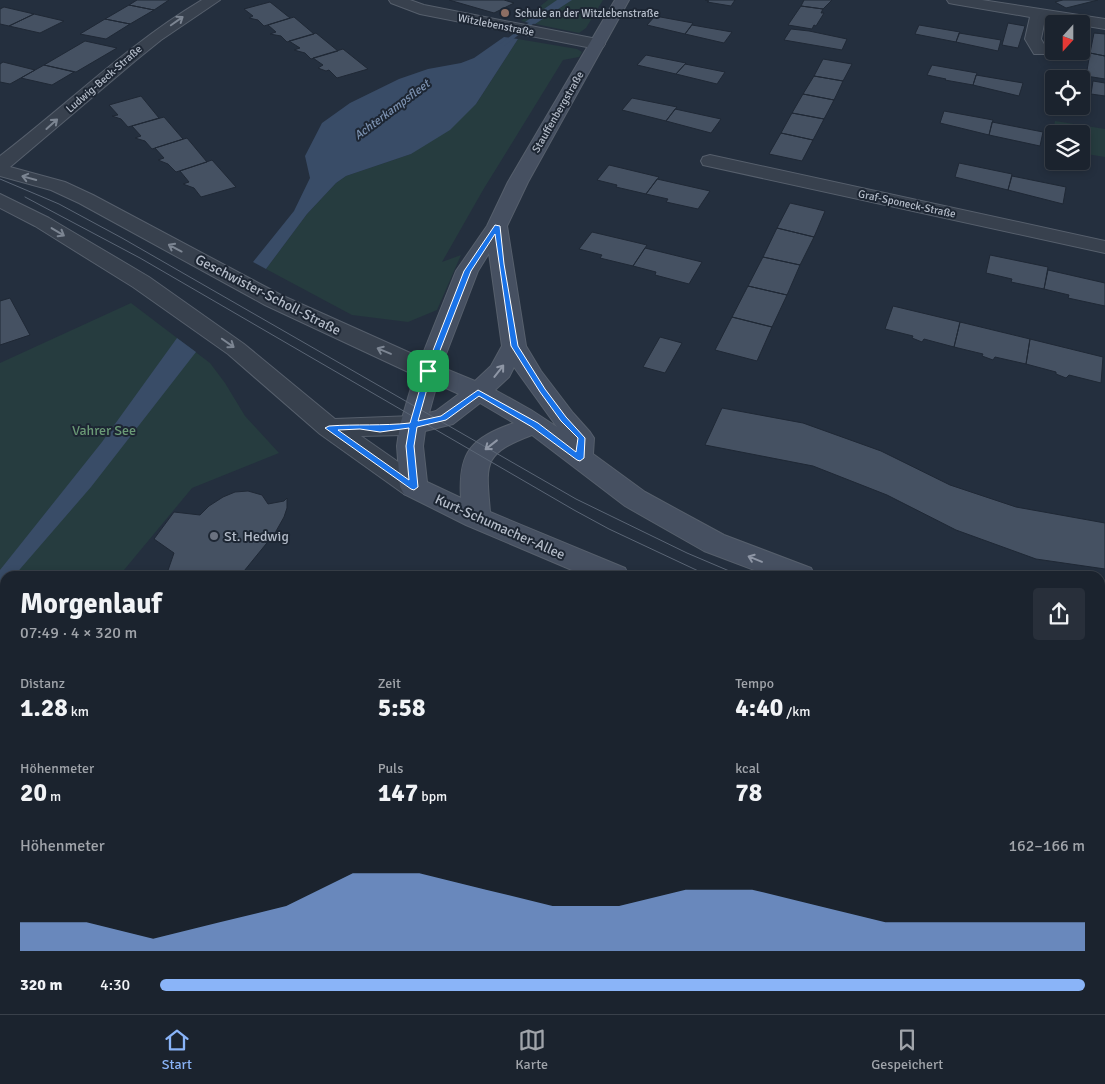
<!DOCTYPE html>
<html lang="de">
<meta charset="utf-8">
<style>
body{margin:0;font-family:Signika,sans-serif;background:#282f3a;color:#f1f3f6;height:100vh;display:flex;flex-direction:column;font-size:19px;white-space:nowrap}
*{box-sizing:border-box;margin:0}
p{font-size:16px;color:#a0a4aa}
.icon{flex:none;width:28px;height:28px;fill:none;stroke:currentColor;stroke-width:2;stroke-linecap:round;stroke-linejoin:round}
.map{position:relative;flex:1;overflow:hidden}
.sheet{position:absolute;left:0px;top:571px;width:1105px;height:444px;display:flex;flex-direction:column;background:#1b232e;border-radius:15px 15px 0 0;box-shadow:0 2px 8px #0003,0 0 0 1px #39404a}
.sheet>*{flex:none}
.needle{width:32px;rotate:201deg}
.controls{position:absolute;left:1045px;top:15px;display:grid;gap:10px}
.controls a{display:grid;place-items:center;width:45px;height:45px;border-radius:5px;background:#1b232e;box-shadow:0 2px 8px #0003,0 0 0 1px #39404a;font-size:25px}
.pin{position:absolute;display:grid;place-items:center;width:42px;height:42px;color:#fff;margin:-21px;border-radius:10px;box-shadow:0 2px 8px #0006}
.round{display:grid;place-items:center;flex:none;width:52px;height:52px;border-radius:5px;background:#282f3a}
.head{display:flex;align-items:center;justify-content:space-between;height:85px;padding:0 20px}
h1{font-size:28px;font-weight:800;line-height:38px}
.metrics{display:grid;grid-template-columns:repeat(3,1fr);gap:8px;height:85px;padding:5px 20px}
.metrics div{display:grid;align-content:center}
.metrics b{font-size:25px;font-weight:800}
.metrics small{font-size:14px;font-weight:400}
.metrics p{font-size:14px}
.chart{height:140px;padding:10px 20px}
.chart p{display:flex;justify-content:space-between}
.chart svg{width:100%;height:90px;margin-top:5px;fill:#8ab4f8;opacity:.7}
ul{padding:0 20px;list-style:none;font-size:16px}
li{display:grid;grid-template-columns:80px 60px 1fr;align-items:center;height:38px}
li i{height:12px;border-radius:6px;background:#8ab4f8}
.dock{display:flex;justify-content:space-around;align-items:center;height:70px;border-top:1px solid #39404a;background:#1b232e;font-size:14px;color:#a0a4aa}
.dock a{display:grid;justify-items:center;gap:2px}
.dock .on{color:#8ab4f8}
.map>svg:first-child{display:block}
.green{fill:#263c3f}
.water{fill:#394c67}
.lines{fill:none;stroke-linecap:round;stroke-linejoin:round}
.stream{fill:#394c67;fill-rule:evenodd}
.building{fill:#455162;stroke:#1f2835}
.street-casing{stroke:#565f6c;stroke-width:2}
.secondary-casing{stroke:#565f6c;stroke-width:2}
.street{fill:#38414e;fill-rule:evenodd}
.secondary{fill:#465061;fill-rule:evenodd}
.tram-far1{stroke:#5a6575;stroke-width:1}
.tram{stroke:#5a6575;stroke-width:2}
.oneway{stroke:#7c8592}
.oneway2{stroke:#8e96a5}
.route{fill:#1a73e8;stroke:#fff;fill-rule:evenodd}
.education-dot{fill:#8d6e63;stroke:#1d2633;stroke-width:2}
.worship-dot{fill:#6b7280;stroke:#1d2633;stroke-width:2}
.labels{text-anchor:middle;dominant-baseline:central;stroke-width:4;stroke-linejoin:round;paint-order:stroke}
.far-poi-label{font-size:11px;fill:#b4bcc9;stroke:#1d2633;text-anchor:start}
.far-street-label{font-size:11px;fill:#b4bcc9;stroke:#1d2633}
.far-water-label{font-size:12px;font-style:italic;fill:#7c92b1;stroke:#1d2633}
.street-label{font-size:14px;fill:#b4bcc9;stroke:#1d2633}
.park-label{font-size:14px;fill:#6b9a76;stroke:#1d2633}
.poi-label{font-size:14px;fill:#b4bcc9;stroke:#1d2633;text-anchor:start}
</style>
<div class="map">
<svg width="1105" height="1014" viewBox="0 0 1105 1014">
<rect width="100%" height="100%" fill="#242f3e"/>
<path class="green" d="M 548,0 L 603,0 L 586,28 L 579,33 L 521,21 Z
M 518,39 L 577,49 L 582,52 L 579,57 L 563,60 L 483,190 L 442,262 L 461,255 L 437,310 L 408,322 L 352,315 L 266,269 L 307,214 L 336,183 L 346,176 L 411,154 L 476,104 Z
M 1055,121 L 1105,129 L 1105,157 L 1081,153 L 1081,134 L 1054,134 L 1054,148 L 1051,147 Z
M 131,303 L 210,363 L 225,383 L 245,416 L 279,453 L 192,488 L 119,576 L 5,576 L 5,755 L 0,764 L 0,363 Z"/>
<path class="water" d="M 557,0 L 572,0 L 535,24 L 525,22 Z
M 504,37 L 518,39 L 476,104 L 450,130 L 411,154 L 346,176 L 336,183 L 307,214 L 266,269 L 253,262 L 294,211 L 310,178 L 305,156 L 322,123 L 350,103 L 399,79 L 428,69 L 461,63 L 474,58 Z
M 177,338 L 196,352 L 91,487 L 14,576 L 5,576 L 5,587 L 0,593 L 0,570 L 102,442 Z"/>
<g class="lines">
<path class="stream" d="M 538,16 L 542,17 L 504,46 L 500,46 L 500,44 Z"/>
</g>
<path class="building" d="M 137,0 L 169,0 L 154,10 L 129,5 Z
M 449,0 L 504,0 L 514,3 L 494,13 Z
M 705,0 L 735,0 L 731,6 L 707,2 L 709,1 Z
M 804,0 L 832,0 L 823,9 L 801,6 Z
M 1063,0 L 1098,0 L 1066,8 L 1055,2 Z
M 270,2 L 290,18 L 264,26 L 258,20 L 249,18 L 253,16 L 244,9 Z
M 129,5 L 154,10 L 130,24 L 105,19 Z
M 801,6 L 823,9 L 821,13 L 824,13 L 816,26 L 814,25 L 812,29 L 788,25 Z
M 4,7 L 34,14 L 9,26 L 0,24 L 0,9 Z
M 34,14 L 64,21 L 40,33 L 9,26 Z
M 655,16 L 693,23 L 685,34 L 647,25 Z
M 294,17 L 314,34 L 287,42 L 281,36 L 270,34 L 276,32 L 268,25 Z
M 105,19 L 130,24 L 106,39 L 80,34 Z
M 1008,23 L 1025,26 L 1018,48 L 1002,45 Z
M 692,25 L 732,32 L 724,43 L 685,34 Z
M 919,25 L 960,32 L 956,42 L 915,34 Z
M 791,29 L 809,31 L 847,39 L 842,50 L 784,40 Z
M 316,33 L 338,51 L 311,59 L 305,53 L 294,50 L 300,48 L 289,41 Z
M 959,33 L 1001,40 L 998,51 L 956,42 Z
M 1094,33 L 1105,34 L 1105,56 L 1090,53 Z
M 85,41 L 117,48 L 76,72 L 44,65 Z
M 343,49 L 368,69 L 337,78 L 329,70 L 326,71 L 318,68 L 323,65 L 313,58 Z
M 1090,53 L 1105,56 L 1105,79 L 1086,76 Z
M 646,55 L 686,63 L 676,74 L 637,65 Z
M 823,59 L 852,64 L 843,81 L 814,76 Z
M 3,62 L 35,70 L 10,84 L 0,82 L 0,64 Z
M 685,64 L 725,72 L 717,84 L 676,74 Z
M 44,65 L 74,72 L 52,85 L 21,78 Z
M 932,65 L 977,73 L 973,85 L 945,80 L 946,79 L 927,75 Z
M 976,75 L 1023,83 L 1019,96 L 973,85 Z
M 814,76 L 843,81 L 834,100 L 803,94 Z
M 1093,81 L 1105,83 L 1105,96 L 1091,94 Z
M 803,94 L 834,100 L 824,119 L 792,113 Z
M 141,96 L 159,118 L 128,127 L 121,119 L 112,116 L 118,115 L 109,105 Z
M 632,98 L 677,107 L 666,121 L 622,110 Z
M 675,109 L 721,119 L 711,133 L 666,121 Z
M 944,111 L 993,120 L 989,135 L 940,123 Z
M 792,113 L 824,119 L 813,140 L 781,133 Z
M 164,117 L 183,139 L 152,149 L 145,141 L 135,138 L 141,136 L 132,126 Z
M 992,122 L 1043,132 L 1040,146 L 989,135 Z
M 781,133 L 813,140 L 802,161 L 769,154 Z
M 187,138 L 207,162 L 176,172 L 168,164 L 158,160 L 164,158 L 155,148 Z
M 212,160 L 236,187 L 201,197 L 194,188 L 183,184 L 189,182 L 180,171 Z
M 959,163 L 1012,174 L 1008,190 L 955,177 Z
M 609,165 L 659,177 L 646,194 L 616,187 L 617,185 L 597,180 Z
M 1012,176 L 1066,187 L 1063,204 L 1008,190 Z
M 657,179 L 710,191 L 698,209 L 666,202 L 668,199 L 646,194 Z
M 790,203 L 825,211 L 814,237 L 777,228 Z
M 777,228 L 814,237 L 800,265 L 763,257 Z
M 592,232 L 647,245 L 633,266 L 600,258 L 602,255 L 579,249 Z
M 645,248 L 702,262 L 689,284 L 655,275 L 656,272 L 633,266 Z
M 990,255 L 1048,267 L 1044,289 L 1011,282 L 1012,279 L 986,273 Z
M 763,257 L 800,265 L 787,295 L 748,286 Z
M 1048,270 L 1105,283 L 1105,306 L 1068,298 L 1069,295 L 1044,289 Z
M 748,286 L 787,295 L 772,327 L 732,317 Z
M 10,298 L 30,335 L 0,345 L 0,301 Z
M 893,306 L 960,322 L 954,347 L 924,339 L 922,342 L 912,338 L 913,336 L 885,329 Z
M 732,317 L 772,327 L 757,361 L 715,350 Z
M 960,322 L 1030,339 L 1026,364 L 995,357 L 993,360 L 982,356 L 983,354 L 954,347 Z
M 660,337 L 682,343 L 665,373 L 643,367 Z
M 1030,339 L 1103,357 L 1101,383 L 1069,375 L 1066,378 L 1056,374 L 1056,372 L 1026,364 Z
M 722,408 L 803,423 L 881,451 L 950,485 L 1016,507 L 1105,523 L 1105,569 L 1036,559 L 956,530 L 887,495 L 813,466 L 705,445 Z
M 248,491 L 262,495 L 268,504 L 284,501 L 287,498 L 287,508 L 284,517 L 275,533 L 240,576 L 166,576 L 174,553 L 154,539 L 174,512 L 200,515 L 209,506 L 223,497 L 235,492 Z
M 121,1010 L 191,1010 L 199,1014 L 119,1014 Z
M 628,1010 L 712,1010 L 710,1014 L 626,1014 Z
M 957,1010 L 1023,1010 L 1032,1014 L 956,1014 Z
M 1023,1010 L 1044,1010 L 1043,1014 L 1032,1014 Z"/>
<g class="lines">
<g class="street-casing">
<path id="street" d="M 202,0 L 220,0 L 161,40 L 135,61 L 10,167 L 65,182 L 93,195 L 281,295 L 437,365 L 440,371 L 437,377 L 428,379 L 419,377 L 265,305 L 79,203 L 51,190 L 0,176 L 0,156 C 68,104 128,44 202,0 Z
M 389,0 L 410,0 L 424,5 L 597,39 L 603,41 L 605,44 L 603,47 L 597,49 L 420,14 L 391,3 Z
M 947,0 L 982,0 L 1105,19 L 1105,29 L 1045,19 L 1041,39 L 1048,51 L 1046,54 L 1034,54 L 1025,39 L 1030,17 L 954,4 L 949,3 Z
M 710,155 L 1105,241 L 1105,253 L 703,165 L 701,161 L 703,157 Z
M 0,194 L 49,218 L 149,277 L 244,344 L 335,419 L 413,416 L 422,419 L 426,425 L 422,431 L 403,435 L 361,436 L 424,480 L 428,487 L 424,494 L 414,497 L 404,494 L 320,434 L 228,354 L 133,287 L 35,226 L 0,208 Z"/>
</g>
<g class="secondary-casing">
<path id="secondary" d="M 615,0 L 629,0 L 528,182 L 507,226 L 526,346 L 541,371 L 573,413 L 590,432 L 594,438 L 593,454 L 645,492 L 724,535 L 811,568 L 815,576 L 770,576 L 704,551 L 625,506 L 532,435 C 482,454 486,463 490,512 L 625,568 L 629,576 L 586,576 L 466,525 L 404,494 L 400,487 L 397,446 L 400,425 L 416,371 L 456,271 L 487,226 L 508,182 ZM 489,253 L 502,346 L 491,366 L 475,381 L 441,367 L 478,271 ZM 514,367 L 557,427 L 531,410 L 495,390 L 509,377 ZM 437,384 L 459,394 L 436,411 L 429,413 ZM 480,403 L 514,423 C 471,438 458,452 461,498 L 427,482 L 423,446 L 425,431 L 453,424 Z
M 1100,661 L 1105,663 L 1105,691 L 1100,689 Z
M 1100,730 L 1105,732 L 1105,762 L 1100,760 Z"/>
</g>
<use href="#street" class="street"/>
<use href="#secondary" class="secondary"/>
<path class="tram-far1" d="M 0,179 L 59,204 L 122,238 L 576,499 L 687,553 L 741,576
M 25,197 L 140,258 L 574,510 L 609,529 L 709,576"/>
<path class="tram" d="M 1100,703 L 1105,705
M 1100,717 L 1105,719"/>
</g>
<defs><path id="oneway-shaft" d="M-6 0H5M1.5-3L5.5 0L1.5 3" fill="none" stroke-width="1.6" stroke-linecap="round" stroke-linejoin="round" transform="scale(1.25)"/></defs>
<g class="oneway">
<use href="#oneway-shaft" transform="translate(177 21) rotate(-35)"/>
<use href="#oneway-shaft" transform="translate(52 124) rotate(-42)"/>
<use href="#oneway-shaft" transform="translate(29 178) rotate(-165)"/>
<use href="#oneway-shaft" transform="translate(58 232) rotate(31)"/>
<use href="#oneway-shaft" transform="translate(175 248) rotate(-152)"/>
<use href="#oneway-shaft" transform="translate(228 343) rotate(35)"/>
<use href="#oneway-shaft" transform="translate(384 351) rotate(-157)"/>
</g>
<g class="oneway2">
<use href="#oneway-shaft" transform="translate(499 371) rotate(-52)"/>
<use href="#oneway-shaft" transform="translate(491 445) rotate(142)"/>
<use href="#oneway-shaft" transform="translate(755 559) rotate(-158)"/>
</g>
<path class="route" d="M 495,225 L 500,226 L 504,264 L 518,346 L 545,389 L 566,417 L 585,438 L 584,458 L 580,461 L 577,460 L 532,427 L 479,396 L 446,420 L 417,427 L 414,446 L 418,487 L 414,490 L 411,489 L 325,428 L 329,426 C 356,424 383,426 410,423 L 425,371 L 464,271 ZM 495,234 L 511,346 L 540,392 L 561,421 L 578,438 L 576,452 L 538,423 L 478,390 L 441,416 L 418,421 L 432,371 L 471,271 ZM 409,428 L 406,446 L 409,480 L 338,430 L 360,429 L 380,432 Z"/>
<circle class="education-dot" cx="505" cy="13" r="5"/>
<circle class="worship-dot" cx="214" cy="536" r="5"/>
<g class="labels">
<g class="far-poi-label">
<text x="515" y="13">Schule an der Witzlebenstraße</text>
</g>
<g class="far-street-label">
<text transform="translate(496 25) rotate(11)">Witzlebenstraße</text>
<text transform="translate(104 79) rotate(-41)">Ludwig-Beck-Straße</text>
<text transform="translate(558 112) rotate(-60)">Stauffenbergstraße</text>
<text transform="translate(907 204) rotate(12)">Graf-Sponeck-Straße</text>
</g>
<g class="far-water-label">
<text transform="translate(392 110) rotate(-37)">Achterkampsfleet</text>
</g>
<g class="street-label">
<text transform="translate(268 295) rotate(27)">Geschwister-Scholl-Straße</text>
<text transform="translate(500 527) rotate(24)">Kurt-Schumacher-Allee</text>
</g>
<g class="park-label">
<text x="104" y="430">Vahrer See</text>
</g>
<g class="poi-label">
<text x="224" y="536">St. Hedwig</text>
</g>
</g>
</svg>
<div class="controls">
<a><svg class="needle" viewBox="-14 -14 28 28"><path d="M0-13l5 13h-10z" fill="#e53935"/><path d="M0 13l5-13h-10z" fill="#a0a4aa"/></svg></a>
<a><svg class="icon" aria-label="locate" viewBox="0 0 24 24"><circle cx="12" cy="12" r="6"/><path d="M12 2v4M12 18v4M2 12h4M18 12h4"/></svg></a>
<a><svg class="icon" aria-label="layers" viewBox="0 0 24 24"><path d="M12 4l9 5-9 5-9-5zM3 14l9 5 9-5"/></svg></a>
</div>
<div class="pin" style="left:428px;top:371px;background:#1e9e55"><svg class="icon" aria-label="arrive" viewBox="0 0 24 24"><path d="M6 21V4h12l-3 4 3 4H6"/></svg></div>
<section class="sheet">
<div class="head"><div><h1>Morgenlauf</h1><p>07:49 · 4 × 320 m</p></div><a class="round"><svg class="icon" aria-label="share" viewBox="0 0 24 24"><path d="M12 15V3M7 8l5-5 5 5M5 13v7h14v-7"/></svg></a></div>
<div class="metrics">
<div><p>Distanz</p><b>1.28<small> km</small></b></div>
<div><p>Zeit</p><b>5:58</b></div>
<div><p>Tempo</p><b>4:40<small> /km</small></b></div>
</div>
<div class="metrics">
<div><p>Höhenmeter</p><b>20<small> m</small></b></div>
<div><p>Puls</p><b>147<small> bpm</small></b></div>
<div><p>kcal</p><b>78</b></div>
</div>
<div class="chart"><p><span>Höhenmeter</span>162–166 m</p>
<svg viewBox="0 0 160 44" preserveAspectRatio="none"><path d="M0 44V30L10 30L20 38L30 30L40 22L50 6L60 6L70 14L80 22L90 22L100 14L110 14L120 22L130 30L140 30L150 30L160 30V44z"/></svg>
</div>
<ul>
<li><b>320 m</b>4:30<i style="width:100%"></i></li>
</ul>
</section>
</div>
<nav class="dock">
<a class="on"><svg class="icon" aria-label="home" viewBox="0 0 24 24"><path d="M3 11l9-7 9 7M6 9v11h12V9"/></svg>Start</a>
<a><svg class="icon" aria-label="map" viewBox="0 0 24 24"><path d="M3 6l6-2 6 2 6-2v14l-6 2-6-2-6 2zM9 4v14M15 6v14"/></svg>Karte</a>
<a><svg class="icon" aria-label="saved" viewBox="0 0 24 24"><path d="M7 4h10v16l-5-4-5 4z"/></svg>Gespeichert</a>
</nav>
